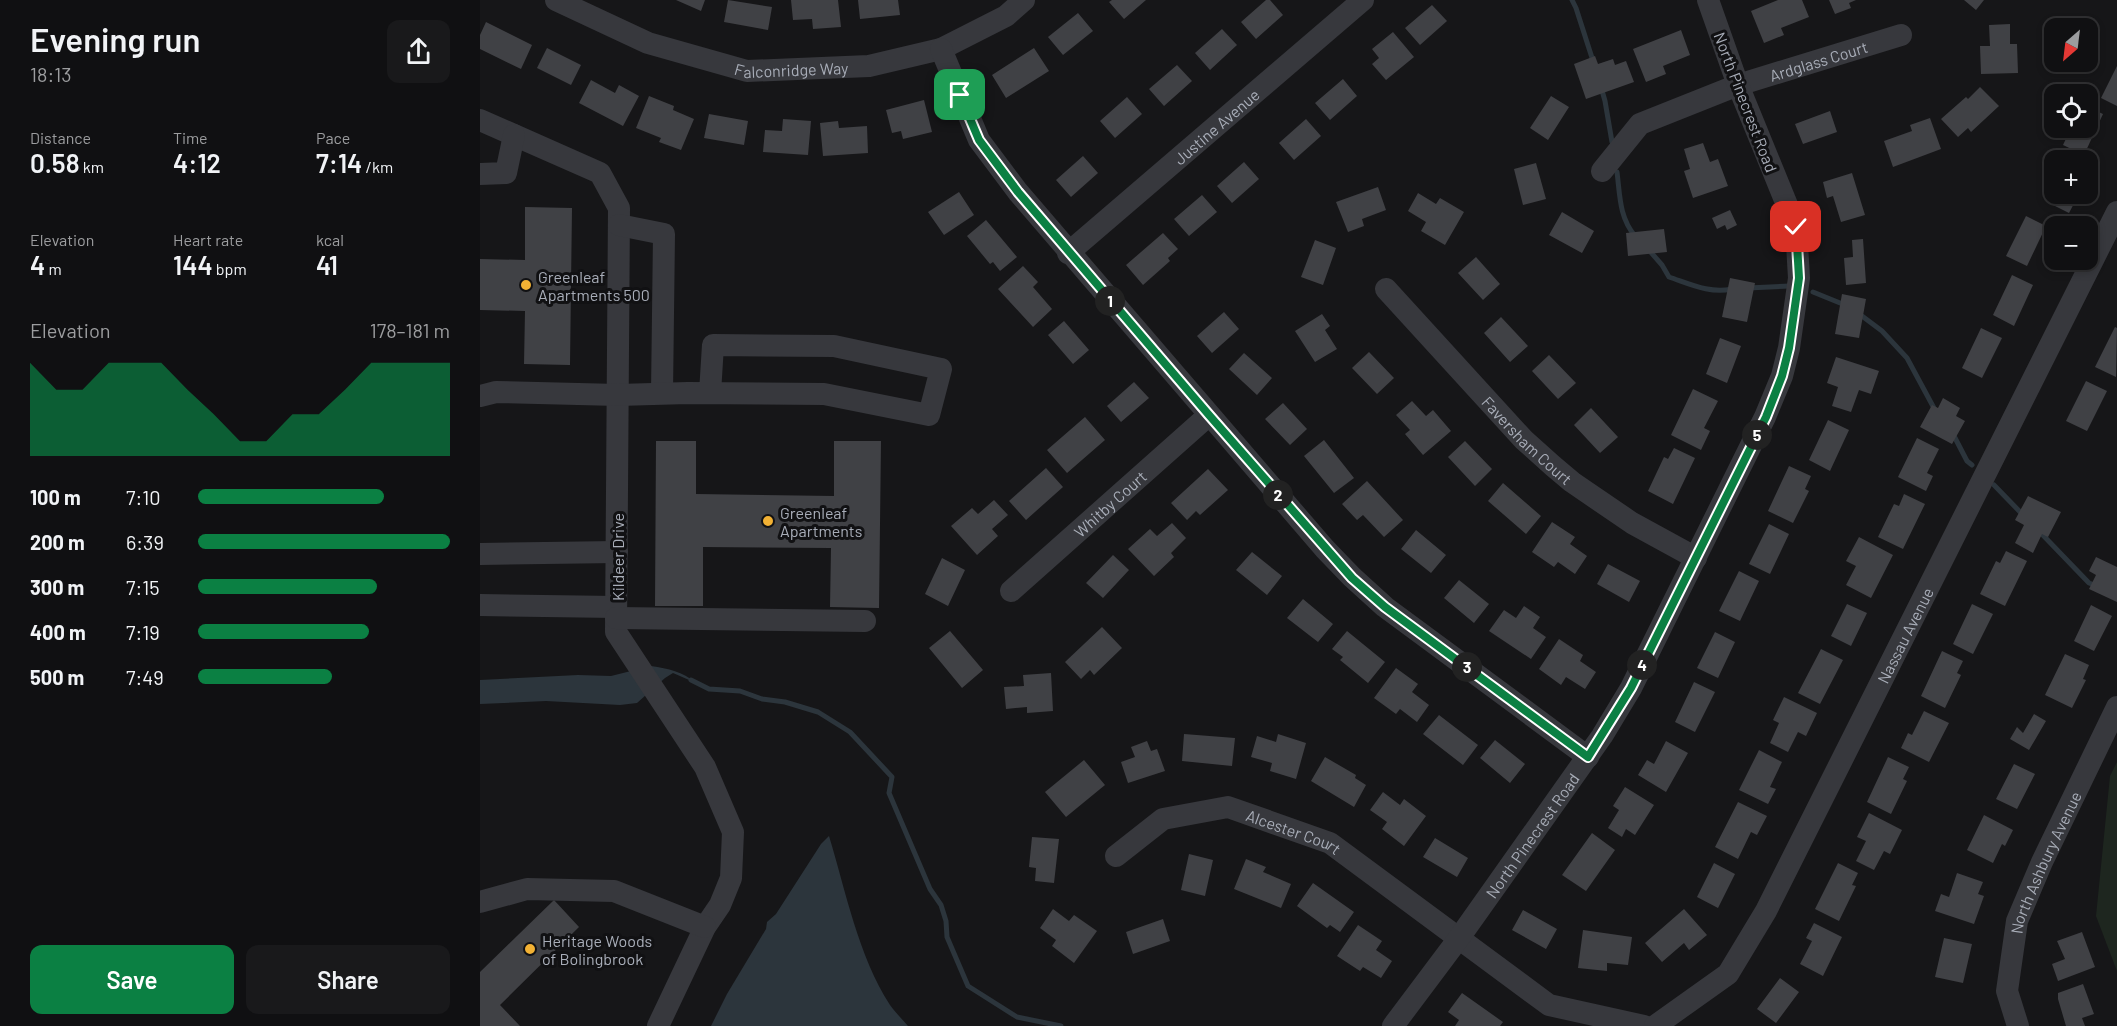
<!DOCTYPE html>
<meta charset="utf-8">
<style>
body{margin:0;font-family:Barlow,sans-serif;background:#19191b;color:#f1f3f6;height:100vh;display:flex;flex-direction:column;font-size:22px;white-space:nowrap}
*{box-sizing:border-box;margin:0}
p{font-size:20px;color:#9c9d9f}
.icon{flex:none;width:33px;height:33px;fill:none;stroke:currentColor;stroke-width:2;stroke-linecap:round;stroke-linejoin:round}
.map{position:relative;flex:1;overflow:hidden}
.details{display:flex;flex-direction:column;background:#101012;width:480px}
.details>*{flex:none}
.needle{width:39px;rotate:208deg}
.controls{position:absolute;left:1564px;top:18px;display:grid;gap:12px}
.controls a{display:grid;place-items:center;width:54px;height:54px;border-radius:12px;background:#101012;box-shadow:0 3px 9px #0003,0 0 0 2px #303032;font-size:30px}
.pin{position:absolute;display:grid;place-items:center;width:51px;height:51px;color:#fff;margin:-26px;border-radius:12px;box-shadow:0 3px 9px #0006}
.km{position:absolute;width:30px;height:30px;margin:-15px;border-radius:50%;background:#222;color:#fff;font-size:16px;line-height:30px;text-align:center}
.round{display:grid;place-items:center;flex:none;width:63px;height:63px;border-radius:12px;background:#19191b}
.summary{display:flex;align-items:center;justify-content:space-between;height:102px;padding:0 30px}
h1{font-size:33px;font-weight:600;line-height:45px}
.stats{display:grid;grid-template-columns:repeat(3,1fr);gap:9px;height:102px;padding:6px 30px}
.stats div{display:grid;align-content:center}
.stats b{font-size:26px;font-weight:600}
.stats small{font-size:16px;font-weight:400}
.stats p{font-size:16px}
.chart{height:168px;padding:12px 30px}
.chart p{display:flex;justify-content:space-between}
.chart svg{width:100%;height:108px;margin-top:6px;fill:#0b8043;opacity:.7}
.primary-button{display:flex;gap:12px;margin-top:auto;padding:12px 30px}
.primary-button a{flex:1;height:69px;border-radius:12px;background:#0b8043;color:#fff;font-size:24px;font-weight:600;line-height:69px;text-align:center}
.primary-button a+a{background:#19191b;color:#f1f3f6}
ul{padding:0 30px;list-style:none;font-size:20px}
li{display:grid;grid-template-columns:96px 72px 1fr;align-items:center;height:45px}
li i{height:15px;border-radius:8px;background:#0b8043}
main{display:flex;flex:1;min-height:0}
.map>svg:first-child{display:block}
.green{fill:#1e261f}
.water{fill:#2c353c}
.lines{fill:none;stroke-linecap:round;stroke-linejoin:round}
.stream{stroke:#2c353c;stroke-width:5}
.building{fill:#404145}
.minor{stroke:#37383d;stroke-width:22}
.route-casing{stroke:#fff;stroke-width:12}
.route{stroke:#0b8043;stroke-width:8}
.poi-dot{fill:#f2b134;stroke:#111113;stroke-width:2}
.labels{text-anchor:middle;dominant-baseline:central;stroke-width:6;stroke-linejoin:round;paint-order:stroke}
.street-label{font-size:16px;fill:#a8adb8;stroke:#111113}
.poi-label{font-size:16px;fill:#a8adb8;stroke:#111113;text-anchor:start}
</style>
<main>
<section class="details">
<div class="summary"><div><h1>Evening run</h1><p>18:13</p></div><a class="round"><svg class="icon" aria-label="share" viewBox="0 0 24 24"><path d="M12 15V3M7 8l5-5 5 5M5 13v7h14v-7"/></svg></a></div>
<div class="stats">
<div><p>Distance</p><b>0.58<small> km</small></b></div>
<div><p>Time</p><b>4:12</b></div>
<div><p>Pace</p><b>7:14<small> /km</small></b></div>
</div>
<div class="stats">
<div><p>Elevation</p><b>4<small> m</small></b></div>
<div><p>Heart rate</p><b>144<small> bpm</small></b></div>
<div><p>kcal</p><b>41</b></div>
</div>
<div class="chart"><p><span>Elevation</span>178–181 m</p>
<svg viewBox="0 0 160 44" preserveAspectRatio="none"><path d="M0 44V6L10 17L20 17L30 6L40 6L50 6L60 17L70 27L80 38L90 38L100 27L110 27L120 17L130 6L140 6L150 6L160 6V44z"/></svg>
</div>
<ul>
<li><b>100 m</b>7:10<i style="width:74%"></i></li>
<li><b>200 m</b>6:39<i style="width:100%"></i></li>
<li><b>300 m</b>7:15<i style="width:71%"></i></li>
<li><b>400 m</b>7:19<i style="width:68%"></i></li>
<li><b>500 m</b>7:49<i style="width:53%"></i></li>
</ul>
<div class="primary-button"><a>Save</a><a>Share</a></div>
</section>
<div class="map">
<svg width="1637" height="1026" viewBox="0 0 1637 1026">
<rect width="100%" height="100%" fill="#161618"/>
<path class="green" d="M 1637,762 L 1637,971 L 1616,916 L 1630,776 Z"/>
<path class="water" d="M 171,666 C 189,669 202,671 216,683 L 193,673 L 185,678 L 157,703 L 140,705 L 66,701 L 0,704 L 0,680 L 98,675 L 131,676 Z
M 349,836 C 366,892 378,955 410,1005 C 415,1012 422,1019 428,1026 L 231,1026 L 247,994 L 286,929 L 287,922 L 296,914 L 341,844 Z"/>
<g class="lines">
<path class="stream" d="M 1092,0 L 1096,8 L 1114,64
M 1121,87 L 1125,101 L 1132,142
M 1137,172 C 1140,195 1139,217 1155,236
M 1168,249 L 1182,265 L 1189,277 C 1210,284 1230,294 1252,289
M 1268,288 L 1310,286
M 1333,292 L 1365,305
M 1378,313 L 1402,331 L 1427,358 L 1455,410
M 1473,434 L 1487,461 L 1492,465
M 1514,485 L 1544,516
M 1557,529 L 1609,583 L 1617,586
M 211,680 L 229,689 L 260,691 L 282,699 L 305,702 L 338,712 L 370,732 L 412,777 L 409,793 L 450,889 L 461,905 L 466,921 L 467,937 L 488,986 L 537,1017 L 581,1026"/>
</g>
<path class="building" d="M 196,0 L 225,0 L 221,11 Z
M 248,0 L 292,7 L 288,30 L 244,22 Z
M 311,0 L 358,0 L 361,27 L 333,29 L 332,19 L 313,20 Z
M 378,0 L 418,0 L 420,15 L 380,19 Z
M 632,0 L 666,0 L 644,19 L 629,2 Z
M 786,0 L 790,0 L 803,15 L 776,39 L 761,22 Z
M 1298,0 L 1322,0 L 1329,17 L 1301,28 L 1304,35 L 1284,43 L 1271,11 Z
M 1349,0 L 1376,0 L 1369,3 L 1371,8 L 1355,14 Z
M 1484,0 L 1504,0 L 1496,10 Z
M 952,5 L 967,21 L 940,45 L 925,28 Z
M 598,13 L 613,31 L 583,55 L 568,37 Z
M 6,22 L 52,45 L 41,69 L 0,49 L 0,35 Z
M 1530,24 L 1530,44 L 1537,44 L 1538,73 L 1501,74 L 1500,46 L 1510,46 L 1509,25 Z
M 742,29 L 757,45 L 730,70 L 715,53 Z
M 1201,30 L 1210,55 L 1183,66 L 1186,74 L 1166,82 L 1153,49 Z
M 913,32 L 934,57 L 906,80 L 892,64 L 899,58 L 892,49 Z
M 67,48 L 101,65 L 91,85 L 57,68 Z
M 554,48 L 569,71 L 526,98 L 512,75 Z
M 1115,56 L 1118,64 L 1133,59 L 1135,65 L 1146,61 L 1154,82 L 1106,99 L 1094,64 Z
M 697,65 L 712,81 L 684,106 L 669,89 Z
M 1637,66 L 1637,106 L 1621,98 Z
M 863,79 L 877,96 L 850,120 L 835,103 Z
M 111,80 L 135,93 L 139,85 L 159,96 L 143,126 L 99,103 Z
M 1500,87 L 1519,106 L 1491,132 L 1488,128 L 1478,137 L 1461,119 L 1486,97 L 1488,99 Z
M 169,96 L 194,106 L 193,110 L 214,119 L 201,150 L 179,142 L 181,138 L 156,128 Z
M 1071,96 L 1089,107 L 1068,140 L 1050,128 Z
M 647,97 L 662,114 L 635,138 L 620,121 Z
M 444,100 L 452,132 L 423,139 L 421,131 L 412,133 L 406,110 Z
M 1608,107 L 1623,114 L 1604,155 L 1583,145 L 1591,128 L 1608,128 Z
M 1350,111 L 1357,132 L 1323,144 L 1315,124 Z
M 229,114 L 268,121 L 264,145 L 224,138 Z
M 1450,118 L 1461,149 L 1413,167 L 1404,141 L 1432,131 L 1430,125 Z
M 303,119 L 331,121 L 328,155 L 283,152 L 285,130 L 302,131 Z
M 826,119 L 841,136 L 814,160 L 799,143 Z
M 358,121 L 359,128 L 387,126 L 388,153 L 343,156 L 340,123 Z
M 1223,143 L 1230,162 L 1238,159 L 1248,186 L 1213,198 L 1204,171 L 1210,169 L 1204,149 Z
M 603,156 L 618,173 L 591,197 L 576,180 Z
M 764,162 L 779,179 L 752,203 L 737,186 Z
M 1056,163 L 1066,199 L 1043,205 L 1034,169 Z
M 1372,173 L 1385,215 L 1361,222 L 1353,196 L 1347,198 L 1343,182 Z
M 898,187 L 906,210 L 882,219 L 884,226 L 868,232 L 856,202 Z
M 1575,190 L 1575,194 L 1599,194 L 1589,213 L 1569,203 Z
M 479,192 L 494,215 L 464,235 L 448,212 Z
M 938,193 L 956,204 L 960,198 L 984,212 L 965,245 L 941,231 L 946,222 L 928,211 Z
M 722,195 L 737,212 L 709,236 L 694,219 Z
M 45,207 L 92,208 L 90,365 L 44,364 L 45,311 L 0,310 L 0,259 L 45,260 Z
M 1250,210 L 1257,225 L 1247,230 L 1245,225 L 1237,229 L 1232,218 Z
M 1082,212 L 1114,231 L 1102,253 L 1069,235 Z
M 1546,216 L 1566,226 L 1547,266 L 1526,256 Z
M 506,220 L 537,257 L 520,271 L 513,262 L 510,264 L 487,236 Z
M 1184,229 L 1187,252 L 1148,256 L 1146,233 Z
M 683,233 L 698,249 L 688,258 L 690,261 L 663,285 L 646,265 Z
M 1383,239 L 1386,283 L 1366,285 L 1364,258 L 1373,257 L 1372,240 Z
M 835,240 L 856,248 L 843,285 L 821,277 Z
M 996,257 L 1020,284 L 1003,300 L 978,273 Z
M 543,266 L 558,282 L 553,287 L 572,309 L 553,327 L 518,289 Z
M 1532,275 L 1553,285 L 1534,326 L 1513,315 Z
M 1250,278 L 1275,283 L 1267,322 L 1242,317 Z
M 1362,294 L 1386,299 L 1379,338 L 1355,334 Z
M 744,312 L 759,329 L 732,353 L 717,336 Z
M 842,314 L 850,326 L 845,330 L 857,349 L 835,362 L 815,331 Z
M 1021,317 L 1048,346 L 1030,362 L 1004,333 Z
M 584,321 L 609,350 L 593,364 L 568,335 Z
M 1635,327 L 1637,328 L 1636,377 L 1615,367 Z
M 1501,328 L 1522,338 L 1502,378 L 1482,368 Z
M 1240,338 L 1261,346 L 1247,383 L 1226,374 Z
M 889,352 L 914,378 L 897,394 L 872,368 Z
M 764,353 L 792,378 L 777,395 L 749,369 Z
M 1069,355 L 1096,383 L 1078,399 L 1052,371 Z
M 1356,357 L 1399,371 L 1391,394 L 1379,390 L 1371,412 L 1352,406 L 1358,387 L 1347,383 Z
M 1606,381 L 1627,391 L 1607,431 L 1586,421 Z
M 654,382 L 669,398 L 641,422 L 627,406 Z
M 1213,389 L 1238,401 L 1224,428 L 1230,431 L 1221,450 L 1191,435 Z
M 1463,398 L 1480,408 L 1476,416 L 1485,421 L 1472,444 L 1440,427 L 1452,405 L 1458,408 Z
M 932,401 L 946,416 L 953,410 L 971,431 L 943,455 L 925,434 L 930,430 L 916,415 Z
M 803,403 L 827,429 L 810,445 L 785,419 Z
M 1111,408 L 1138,437 L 1120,453 L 1094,425 Z
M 605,417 L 625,440 L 587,473 L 567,450 Z
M 1348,420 L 1369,430 L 1350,471 L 1329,460 Z
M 1437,438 L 1459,449 L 1447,473 L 1453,476 L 1446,491 L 1418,477 Z
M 844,440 L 874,478 L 854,493 L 824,456 Z
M 176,441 L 216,441 L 216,494 L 354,496 L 354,441 L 401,441 L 399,608 L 350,607 L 351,548 L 223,547 L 223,606 L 175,606 Z
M 985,441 L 1012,469 L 995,486 L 968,457 Z
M 1194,448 L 1215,458 L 1193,504 L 1168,491 L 1184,457 L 1188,459 Z
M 1309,466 L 1331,476 L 1325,489 L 1329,491 L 1313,523 L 1288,511 Z
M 566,468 L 583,487 L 546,520 L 529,501 Z
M 728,469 L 748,490 L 720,515 L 716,511 L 707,520 L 691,503 Z
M 887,481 L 923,520 L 904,537 L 883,515 L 877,520 L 862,504 Z
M 1023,483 L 1061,516 L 1046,534 L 1008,501 Z
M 1424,494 L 1445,504 L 1423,549 L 1398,537 L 1414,504 L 1419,506 Z
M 1548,496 L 1581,512 L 1568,537 L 1562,534 L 1553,553 L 1535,543 L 1544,525 L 1535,520 Z
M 514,500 L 528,515 L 512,529 L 518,536 L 497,555 L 471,526 L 492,508 L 498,514 Z
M 1072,522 L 1095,537 L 1090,544 L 1107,556 L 1095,574 L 1078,562 L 1074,567 L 1052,552 Z
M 692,523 L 706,538 L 691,553 L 694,557 L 674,576 L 648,549 L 670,529 L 677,536 Z
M 1289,524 L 1309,534 L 1290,574 L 1269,564 Z
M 936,530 L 966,555 L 951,573 L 921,549 Z
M 1379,537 L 1413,555 L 1391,598 L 1366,585 L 1376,566 L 1366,561 Z
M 1526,551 L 1547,561 L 1525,606 L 1500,594 L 1516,561 L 1520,563 Z
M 772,552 L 802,576 L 787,595 L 756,570 Z
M 633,555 L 649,570 L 623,598 L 606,583 Z
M 1616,557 L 1637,567 L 1637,602 L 1609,589 L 1616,575 L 1609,571 Z
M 462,558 L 485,570 L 468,606 L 445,594 Z
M 1128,564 L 1160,581 L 1149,602 L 1117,584 Z
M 1259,571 L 1279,581 L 1260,621 L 1239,611 Z
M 979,580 L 1009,604 L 994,623 L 964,598 Z
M 823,599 L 853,624 L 838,642 L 807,618 Z
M 1367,604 L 1387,613 L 1371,646 L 1351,636 Z
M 1492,604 L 1513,614 L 1493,654 L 1473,644 Z
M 1611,605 L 1632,616 L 1614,651 L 1594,641 Z
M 1044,606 L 1060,617 L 1053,628 L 1066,637 L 1051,659 L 1009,631 L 1024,610 L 1036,618 Z
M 622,627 L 642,648 L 614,675 L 610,670 L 601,679 L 585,662 Z
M 470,631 L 503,670 L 482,688 L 449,648 Z
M 867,631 L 905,662 L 888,683 L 860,660 L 863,657 L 852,649 Z
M 1235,632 L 1255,642 L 1238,678 L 1217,668 Z
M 1079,639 L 1103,655 L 1100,661 L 1116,672 L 1105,689 L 1086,677 L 1081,685 L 1059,669 Z
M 1341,649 L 1363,660 L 1340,704 L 1318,693 Z
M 1462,651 L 1483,661 L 1477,673 L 1481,675 L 1465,708 L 1441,696 Z
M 1585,654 L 1609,665 L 1603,679 L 1606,680 L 1592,708 L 1565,695 Z
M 916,668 L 938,684 L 932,692 L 949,705 L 937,722 L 920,709 L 916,714 L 894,698 Z
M 571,673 L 573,711 L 547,713 L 547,707 L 526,709 L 524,687 L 544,686 L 543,675 Z
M 1214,682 L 1235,692 L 1215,732 L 1195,722 Z
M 1304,697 L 1337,713 L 1326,736 L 1318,732 L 1308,752 L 1290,743 L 1299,723 L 1293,720 Z
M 1444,711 L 1469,723 L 1449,762 L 1421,748 L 1428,733 L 1432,735 Z
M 1554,714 L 1566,721 L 1549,750 L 1530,739 L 1537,727 L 1543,733 Z
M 959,715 L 998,745 L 983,765 L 943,734 Z
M 704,734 L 755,738 L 752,766 L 702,761 Z
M 798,734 L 826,743 L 816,779 L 790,771 L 792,763 L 771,757 L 777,736 L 796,742 Z
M 1015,740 L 1045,764 L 1030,783 L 1000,758 Z
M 667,741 L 671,751 L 677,749 L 685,771 L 648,783 L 641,762 L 655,757 L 651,747 Z
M 1186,741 L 1208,753 L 1186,792 L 1158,775 L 1167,760 L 1174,764 Z
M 1279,750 L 1302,762 L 1290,787 L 1296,789 L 1288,804 L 1259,790 Z
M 845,757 L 876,775 L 875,778 L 886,785 L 874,807 L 831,781 Z
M 1408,757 L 1429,767 L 1423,779 L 1427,781 L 1411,814 L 1387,802 Z
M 604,760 L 625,785 L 586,817 L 565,792 Z
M 1534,764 L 1555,774 L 1537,809 L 1516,799 Z
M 1145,787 L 1174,805 L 1155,835 L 1146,829 L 1142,837 L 1128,828 L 1139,810 L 1133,806 Z
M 903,792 L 920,805 L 924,799 L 946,816 L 924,846 L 902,829 L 907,822 L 890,810 Z
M 1258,802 L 1287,816 L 1277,835 L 1271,832 L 1258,859 L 1235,847 Z
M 1389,813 L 1422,830 L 1410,854 L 1404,851 L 1394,870 L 1376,861 L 1386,841 L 1377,837 Z
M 1504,815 L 1533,830 L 1525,846 L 1522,844 L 1513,863 L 1487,850 Z
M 1112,833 L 1135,850 L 1106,891 L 1082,875 Z
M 552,837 L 579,839 L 574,883 L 555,881 L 556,868 L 549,867 Z
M 955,838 L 988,858 L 977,877 L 943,857 Z
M 709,854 L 733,860 L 725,896 L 701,890 Z
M 766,859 L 786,867 L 783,872 L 811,884 L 801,908 L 754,889 Z
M 1234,863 L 1255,874 L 1238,908 L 1217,897 Z
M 1358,863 L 1378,873 L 1372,885 L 1376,886 L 1359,921 L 1335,909 Z
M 1477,873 L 1503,882 L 1498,894 L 1504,896 L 1494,924 L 1455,911 L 1461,894 L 1469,897 Z
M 833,883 L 874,912 L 860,932 L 850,925 L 847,928 L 817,906 Z
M 74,900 L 99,927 L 20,1005 L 40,1026 L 0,1026 L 0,972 Z
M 573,909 L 589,921 L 594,915 L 617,931 L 594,963 L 572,946 L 576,940 L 560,928 Z
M 1204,909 L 1227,935 L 1209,950 L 1204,943 L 1182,962 L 1165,943 Z
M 1043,910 L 1077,929 L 1066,949 L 1032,930 Z
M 683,919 L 690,941 L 653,954 L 646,932 Z
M 1334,923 L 1362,937 L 1343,976 L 1320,964 L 1332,941 L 1326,938 Z
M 878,925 L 902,941 L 896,950 L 912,961 L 901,978 L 883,967 L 880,971 L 857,956 Z
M 1103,930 L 1152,937 L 1148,965 L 1127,963 L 1127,971 L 1098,968 Z
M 1602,932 L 1615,967 L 1578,981 L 1572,964 L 1585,959 L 1577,941 Z
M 1464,938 L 1492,944 L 1483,983 L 1455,977 Z
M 1300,978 L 1319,992 L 1296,1023 L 1277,1009 Z
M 1603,984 L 1614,1014 L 1602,1018 L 1605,1026 L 1586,1026 L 1578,999 L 1578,993 Z
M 982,993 L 1023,1022 L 1020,1026 L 975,1026 L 979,1020 L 968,1012 Z"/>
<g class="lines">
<g class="minor">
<path id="s1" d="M 76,0 L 168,43 L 267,71 L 389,66 L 461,49 L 526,16 L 544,0"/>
<path d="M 461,49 L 499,140 L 538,192 L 845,549 L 872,577 L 905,607 L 1108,757"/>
<path d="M 0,120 L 120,173 L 139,208 L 136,632 L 225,767 L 253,832 L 251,878 L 240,905 L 225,927 L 178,1026"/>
<path id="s2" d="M 1122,171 L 1160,124 L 1258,85 L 1421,35"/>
<path d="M 0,174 L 26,173 L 34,135"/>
<path d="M 139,225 L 184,234 L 182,393"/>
<path id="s3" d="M 588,253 L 883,0"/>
<path id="s4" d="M 906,289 L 1044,440 L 1073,466 L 1092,482 L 1152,523 L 1216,558"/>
<path d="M 0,396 L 16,392 L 138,395 L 208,393 L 344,394 L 449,415 L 461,369 L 354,346 L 233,345 L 230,393"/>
<path d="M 0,554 L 137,552"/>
<path id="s5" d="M 531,591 L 729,415"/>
<path d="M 0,605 L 136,607"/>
<path d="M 136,618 L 385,621"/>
<path id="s6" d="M 636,856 L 683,819 L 748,807 L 850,843 L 1069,1005 L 1164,1026"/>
<path d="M 0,902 L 47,889 L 134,891 L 225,927"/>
<path id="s7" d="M 913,1026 L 979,938 L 1122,736 L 1151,688 L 1285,417 L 1302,376 L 1309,348 L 1319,278 L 1316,227 L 1258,85 L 1228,0"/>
<path id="s8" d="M 1175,1026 L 1248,974 L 1286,911 L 1637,212"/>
<path id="s9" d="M 1538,1026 L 1527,991 L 1537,921 L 1562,862 L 1637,707"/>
</g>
</g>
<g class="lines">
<g class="route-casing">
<path id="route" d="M 480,95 L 499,140 L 538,192 L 729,415 L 872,578 L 905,607 L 1108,757 L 1151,688 L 1286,417 L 1302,376 L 1309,348 L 1319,278 L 1316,227"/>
</g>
<use href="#route" class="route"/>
</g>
<g class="poi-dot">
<circle cx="46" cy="285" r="6"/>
<circle cx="288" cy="521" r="6"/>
<circle cx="50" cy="949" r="6"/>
</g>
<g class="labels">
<g class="street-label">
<text stroke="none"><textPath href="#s2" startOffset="250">Ardglass Court</textPath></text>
<text stroke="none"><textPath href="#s1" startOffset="249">Falconridge Way</textPath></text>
<text transform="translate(1266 102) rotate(69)">North Pinecrest Road</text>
<text stroke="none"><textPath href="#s3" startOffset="195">Justine Avenue</textPath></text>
<text stroke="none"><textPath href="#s4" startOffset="207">Faversham Court</textPath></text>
<text stroke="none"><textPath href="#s5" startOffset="132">Whitby Court</textPath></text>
<text transform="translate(137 557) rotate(-90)">Kildeer Drive</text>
<text stroke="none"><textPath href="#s8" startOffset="472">Nassau Avenue</textPath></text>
<text stroke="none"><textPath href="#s6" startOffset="196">Alcester Court</textPath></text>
<text stroke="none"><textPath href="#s7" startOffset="236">North Pinecrest Road</textPath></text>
<text stroke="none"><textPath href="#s9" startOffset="172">North Ashbury Avenue</textPath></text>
</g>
<g class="poi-label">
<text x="58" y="276">Greenleaf<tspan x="58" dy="18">Apartments 500</tspan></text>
<text x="300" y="512">Greenleaf<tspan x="300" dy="18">Apartments</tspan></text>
<text x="62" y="940">Heritage Woods<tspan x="62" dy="18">of Bolingbrook</tspan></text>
</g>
</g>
</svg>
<div class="controls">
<a><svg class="needle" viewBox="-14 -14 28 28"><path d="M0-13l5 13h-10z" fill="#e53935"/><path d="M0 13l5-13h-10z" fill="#9c9d9f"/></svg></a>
<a><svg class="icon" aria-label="locate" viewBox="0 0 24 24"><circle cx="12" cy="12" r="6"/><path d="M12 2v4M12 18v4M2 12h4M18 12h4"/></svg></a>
<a>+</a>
<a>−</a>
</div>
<div class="pin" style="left:480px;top:95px;background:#1e9e55"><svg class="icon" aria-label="arrive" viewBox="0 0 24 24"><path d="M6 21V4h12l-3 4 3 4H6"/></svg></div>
<div class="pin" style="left:1316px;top:227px;background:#d93025"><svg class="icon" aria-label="check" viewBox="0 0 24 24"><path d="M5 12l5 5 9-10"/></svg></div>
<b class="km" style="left:630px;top:301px">1</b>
<b class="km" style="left:798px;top:495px">2</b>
<b class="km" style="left:987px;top:667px">3</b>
<b class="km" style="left:1162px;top:665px">4</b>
<b class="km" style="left:1277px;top:435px">5</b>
</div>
</main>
